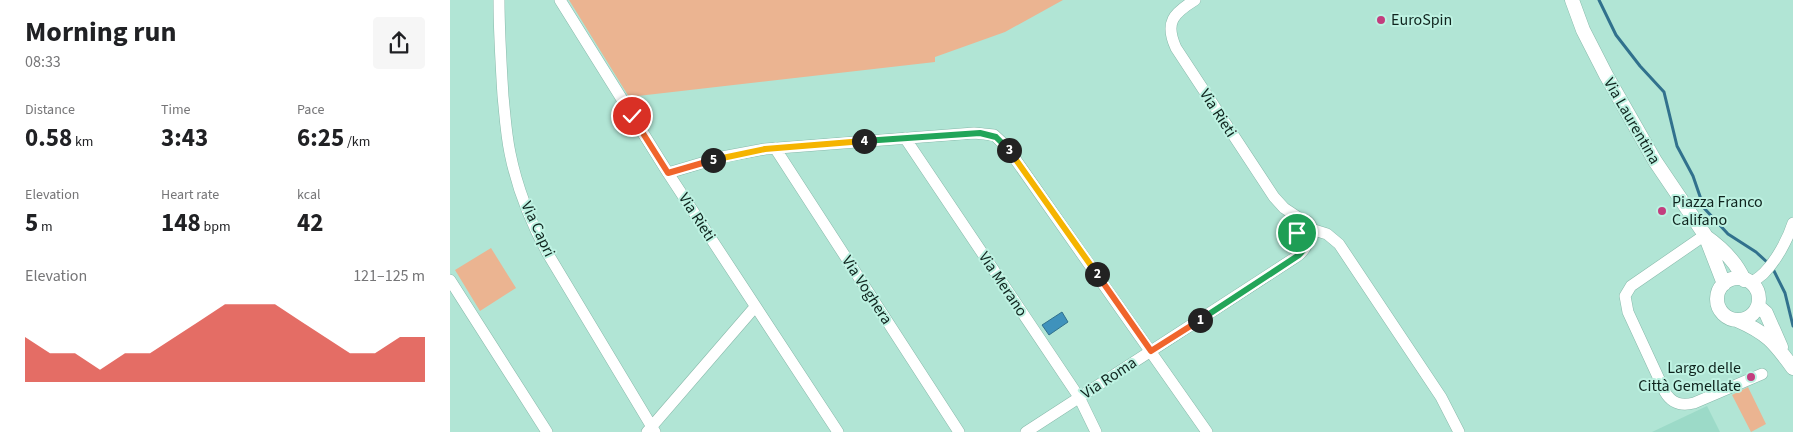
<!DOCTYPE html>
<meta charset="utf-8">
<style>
body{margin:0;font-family:"Source Sans 3",sans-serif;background:#f6f6f6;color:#202124;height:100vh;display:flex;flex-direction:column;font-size:19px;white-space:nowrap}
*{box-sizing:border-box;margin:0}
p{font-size:16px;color:#757577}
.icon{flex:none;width:28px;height:28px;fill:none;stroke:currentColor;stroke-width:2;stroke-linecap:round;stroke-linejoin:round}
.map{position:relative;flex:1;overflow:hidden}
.sheet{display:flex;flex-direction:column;background:#fff;width:450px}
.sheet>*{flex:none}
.pin{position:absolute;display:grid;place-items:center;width:42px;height:42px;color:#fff;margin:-21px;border:2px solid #fff;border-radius:50%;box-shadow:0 1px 5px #0007}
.km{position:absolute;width:25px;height:25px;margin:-12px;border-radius:50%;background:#222;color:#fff;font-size:14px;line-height:25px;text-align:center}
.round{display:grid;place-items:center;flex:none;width:52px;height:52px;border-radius:5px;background:#f6f6f6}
.head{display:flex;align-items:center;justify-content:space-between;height:85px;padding:0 25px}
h1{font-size:28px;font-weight:700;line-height:38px}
.metrics{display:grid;grid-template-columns:repeat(3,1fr);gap:8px;height:85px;padding:5px 25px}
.metrics div{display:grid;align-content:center}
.metrics b{font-size:25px;font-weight:700}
.metrics small{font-size:14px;font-weight:400}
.metrics p{font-size:14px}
.chart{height:140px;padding:10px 25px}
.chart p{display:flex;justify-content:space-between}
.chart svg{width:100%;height:90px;margin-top:5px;fill:#d93025;opacity:.7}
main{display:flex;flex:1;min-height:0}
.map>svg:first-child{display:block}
.built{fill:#9cdac8}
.green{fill:#ebb491}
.water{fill:#3f92bc;stroke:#31718d}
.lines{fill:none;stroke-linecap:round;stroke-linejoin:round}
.stream{stroke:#31718d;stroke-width:3}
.minor-casing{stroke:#87b9aa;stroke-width:12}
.major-casing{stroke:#87b9aa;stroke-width:15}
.minor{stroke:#fff;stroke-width:11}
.major{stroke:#fff;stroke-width:14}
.split-1-casing{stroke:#fff;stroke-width:10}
.split-2-casing{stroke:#fff;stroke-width:10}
.split-3-casing{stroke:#fff;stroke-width:10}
.split-4-casing{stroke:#fff;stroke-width:10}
.split-5-casing{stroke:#fff;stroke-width:10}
.split-6-casing{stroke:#fff;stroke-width:10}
.split-1{stroke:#22a559;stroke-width:6}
.split-2{stroke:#f0652b;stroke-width:6}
.split-3{stroke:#f5b400;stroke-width:6}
.split-4{stroke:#22a559;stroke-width:6}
.split-5{stroke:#f5b400;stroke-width:6}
.split-6{stroke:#f0652b;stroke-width:6}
.poi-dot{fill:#c33d7e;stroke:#bef2e2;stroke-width:2}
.labels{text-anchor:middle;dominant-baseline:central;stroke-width:4;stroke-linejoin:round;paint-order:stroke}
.poi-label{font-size:16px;fill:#0f241e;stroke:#bef2e2;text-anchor:start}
.street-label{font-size:16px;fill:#0f241e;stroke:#bef2e2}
</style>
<main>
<section class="sheet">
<div class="head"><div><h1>Morning run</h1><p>08:33</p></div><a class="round"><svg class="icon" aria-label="share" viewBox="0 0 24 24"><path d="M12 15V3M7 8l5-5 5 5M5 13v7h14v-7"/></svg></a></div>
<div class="metrics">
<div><p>Distance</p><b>0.58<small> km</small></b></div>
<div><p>Time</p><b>3:43</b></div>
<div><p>Pace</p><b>6:25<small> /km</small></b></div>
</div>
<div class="metrics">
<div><p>Elevation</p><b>5<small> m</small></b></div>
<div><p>Heart rate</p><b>148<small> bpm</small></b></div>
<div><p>kcal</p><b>42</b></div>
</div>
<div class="chart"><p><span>Elevation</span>121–125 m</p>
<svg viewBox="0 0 160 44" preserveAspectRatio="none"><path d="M0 44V22L10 30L20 30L30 38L40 30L50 30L60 22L70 14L80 6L90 6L100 6L110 14L120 22L130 30L140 30L150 22L160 22V44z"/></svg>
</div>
</section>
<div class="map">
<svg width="1343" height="432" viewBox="0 0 1343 432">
<rect width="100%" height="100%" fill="#b1e5d5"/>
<path class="built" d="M 1257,406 L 1270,432 L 1202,432 Z"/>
<path class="green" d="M 119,0 L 613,0 L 555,32 L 485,57 L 485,62 L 179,97 Z
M 41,248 L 66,288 L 30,311 L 5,270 Z
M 1298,387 L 1316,424 L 1301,432 L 1282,395 Z"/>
<path class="water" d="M 612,312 L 618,322 L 599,335 L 592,325 Z"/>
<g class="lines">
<path class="stream" d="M 1149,0 L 1166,35 L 1190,66 L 1214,92 L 1227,146 L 1243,176 L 1254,208 L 1278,234 L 1306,252 L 1318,263
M 1322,267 L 1335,293 L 1343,326"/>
<g class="minor-casing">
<path id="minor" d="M 49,0 C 49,32 51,64 53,96 C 55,115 56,134 60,153 C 67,188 81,223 98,254 L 205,432
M 110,0 L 218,173 L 388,432
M 745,0 C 724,13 714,22 726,48 L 824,197 L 834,208 L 852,220
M 455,138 L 629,397 L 646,432
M 325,148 L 509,432
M 218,173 L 272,157 L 315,149 L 524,133 L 544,135 L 556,146 L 757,432
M845 228a8 8 0 1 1 16 0a8 8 0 1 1-16 0Z
M 861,229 L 877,234 L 889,244 L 991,397 L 1009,432
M 1255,235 L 1181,286 L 1175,296 L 1178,312 L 1215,392 C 1222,404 1232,406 1244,403 L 1312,374
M 0,280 L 97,432
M 1301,283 C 1305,280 1310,277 1314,273 C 1326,261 1338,239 1343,223
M 197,432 L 305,307
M 576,432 L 846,257 C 853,252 860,244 857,235"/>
</g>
<g class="major-casing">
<path id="major" d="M 1122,0 L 1133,30 L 1156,75 L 1205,161 L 1255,235 L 1274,284
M 1255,236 C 1272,248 1286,261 1294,280
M1267 299a21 21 0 1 1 42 0a21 21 0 1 1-42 0Z
M 1308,306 L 1316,313 L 1331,347
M 1287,320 C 1317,333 1324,342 1343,368"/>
</g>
<use href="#minor" class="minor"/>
<use href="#major" class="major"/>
</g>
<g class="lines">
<g class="split-1-casing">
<path id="split-1" d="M 750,320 L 849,255 C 855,249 859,243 857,235 L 852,235 L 847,233"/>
</g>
<g class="split-2-casing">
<path id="split-2" d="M 647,274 L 701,351 L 750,320"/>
</g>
<g class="split-3-casing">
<path id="split-3" d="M 559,150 L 647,274"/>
</g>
<g class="split-4-casing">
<path id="split-4" d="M 414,141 L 530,133 L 546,137 L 559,150"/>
</g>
<g class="split-5-casing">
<path id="split-5" d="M 263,160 L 315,149 L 414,141"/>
</g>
<g class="split-6-casing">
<path id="split-6" d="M 182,116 L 218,173 L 263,160"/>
</g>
<use href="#split-1" class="split-1"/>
<use href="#split-2" class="split-2"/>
<use href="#split-3" class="split-3"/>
<use href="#split-4" class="split-4"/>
<use href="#split-5" class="split-5"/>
<use href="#split-6" class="split-6"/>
</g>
<g class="poi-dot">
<circle cx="931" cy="20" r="5"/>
<circle cx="1212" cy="211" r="5"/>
<circle cx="1301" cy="377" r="5"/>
</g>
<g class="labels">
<g class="poi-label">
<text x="941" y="20">EuroSpin</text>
<text x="1222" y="202">Piazza Franco<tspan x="1222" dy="18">Califano</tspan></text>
<text x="1291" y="368" text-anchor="end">Largo delle<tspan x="1291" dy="18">Città Gemellate</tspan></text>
</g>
<g class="street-label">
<text transform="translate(768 113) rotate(57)">Via Rieti</text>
<text transform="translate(1182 121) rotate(60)">Via Laurentina</text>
<text transform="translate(247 217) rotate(57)">Via Rieti</text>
<text transform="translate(88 229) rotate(65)">Via Capri</text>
<text transform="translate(553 284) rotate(56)">Via Merano</text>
<text transform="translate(417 290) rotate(57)">Via Voghera</text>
<text transform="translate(659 378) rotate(-33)">Via Roma</text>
</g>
</g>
</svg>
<div class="pin" style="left:847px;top:233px;background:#1e9e55"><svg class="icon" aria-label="arrive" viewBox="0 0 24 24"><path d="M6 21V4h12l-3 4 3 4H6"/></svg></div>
<div class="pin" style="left:182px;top:116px;background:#d93025"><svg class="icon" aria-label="check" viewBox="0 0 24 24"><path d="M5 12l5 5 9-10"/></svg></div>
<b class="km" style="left:750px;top:320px">1</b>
<b class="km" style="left:647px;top:274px">2</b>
<b class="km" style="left:559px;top:150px">3</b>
<b class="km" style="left:414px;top:141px">4</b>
<b class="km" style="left:263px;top:160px">5</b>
</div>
</main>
